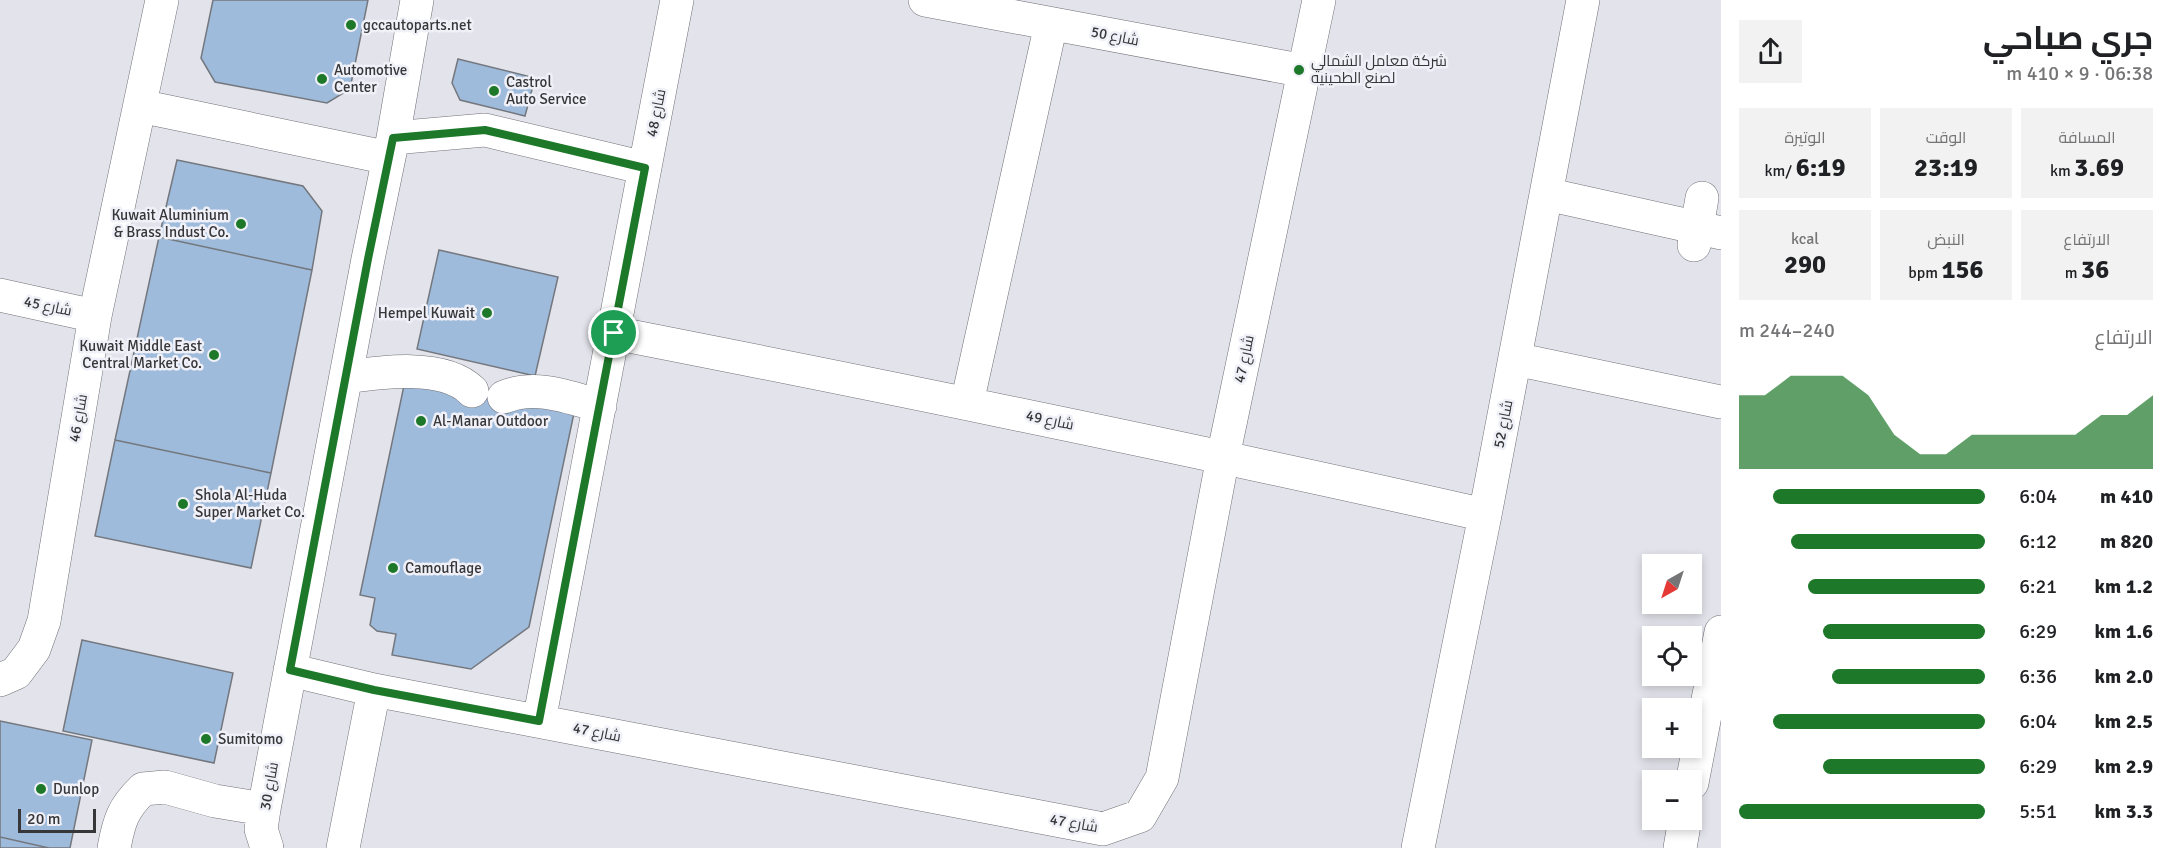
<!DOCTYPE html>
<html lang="ar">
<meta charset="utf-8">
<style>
body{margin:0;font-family:Signika,Cairo,sans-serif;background:#f2f2f2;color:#202124;direction:rtl;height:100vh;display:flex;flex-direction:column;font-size:22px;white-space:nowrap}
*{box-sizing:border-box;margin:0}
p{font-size:20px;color:#757577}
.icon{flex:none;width:33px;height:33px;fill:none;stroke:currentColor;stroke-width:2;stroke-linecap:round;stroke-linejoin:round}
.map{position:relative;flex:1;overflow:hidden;direction:ltr}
.side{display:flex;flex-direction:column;background:#fff;width:450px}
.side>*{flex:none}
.needle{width:39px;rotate:219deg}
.buttons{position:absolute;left:1642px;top:554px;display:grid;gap:12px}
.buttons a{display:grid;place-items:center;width:60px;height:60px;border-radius:0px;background:#fff;box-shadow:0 3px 9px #0003;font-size:30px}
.scale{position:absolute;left:18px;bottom:15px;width:78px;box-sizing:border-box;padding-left:6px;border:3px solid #37373a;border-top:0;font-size:16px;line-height:21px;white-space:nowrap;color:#37373a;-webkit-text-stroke:4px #f0f1f8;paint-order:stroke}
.pin{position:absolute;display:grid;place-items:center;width:51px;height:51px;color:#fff;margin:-26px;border:3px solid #fff;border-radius:50%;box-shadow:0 2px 6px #0007}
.round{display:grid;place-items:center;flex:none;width:63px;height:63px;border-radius:0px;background:#f2f2f2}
.headline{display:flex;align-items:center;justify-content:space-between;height:102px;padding:0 18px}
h1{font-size:33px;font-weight:700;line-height:45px}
.figures{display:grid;grid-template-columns:repeat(3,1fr);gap:9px;height:102px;padding:6px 18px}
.figures div{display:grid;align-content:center;border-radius:0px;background:#f2f2f2;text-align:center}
.figures b{font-size:26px;font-weight:700}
.figures small{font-size:16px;font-weight:400}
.figures p{font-size:16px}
.chart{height:168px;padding:12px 18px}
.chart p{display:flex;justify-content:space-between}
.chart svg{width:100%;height:108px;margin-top:6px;fill:#1d7929;opacity:.7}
ul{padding:0 18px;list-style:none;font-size:20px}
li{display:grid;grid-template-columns:96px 72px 1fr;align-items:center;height:45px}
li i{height:15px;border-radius:8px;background:#1d7929}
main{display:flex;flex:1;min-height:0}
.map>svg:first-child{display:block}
.building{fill:#9fbbdc;stroke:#74787e;stroke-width:1.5}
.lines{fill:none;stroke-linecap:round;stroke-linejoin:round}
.minor-casing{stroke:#717178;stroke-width:34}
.minor{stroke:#fff;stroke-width:33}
.route-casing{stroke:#fff;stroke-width:12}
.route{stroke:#1d7929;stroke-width:8}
.poi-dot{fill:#1d7929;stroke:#f0f1f8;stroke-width:2}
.labels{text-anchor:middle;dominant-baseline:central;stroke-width:5;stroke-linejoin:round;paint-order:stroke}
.poi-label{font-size:15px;fill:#37373a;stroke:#f0f1f8;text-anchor:start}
.street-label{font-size:15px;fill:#37373a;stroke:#f0f1f8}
</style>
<main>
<section class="side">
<div class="headline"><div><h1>جري صباحي</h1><p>06:38 · 9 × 410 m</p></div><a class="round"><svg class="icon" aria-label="share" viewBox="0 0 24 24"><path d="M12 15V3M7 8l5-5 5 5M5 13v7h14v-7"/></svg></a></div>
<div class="figures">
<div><p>المسافة</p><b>3.69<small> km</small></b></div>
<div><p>الوقت</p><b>23:19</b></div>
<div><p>الوتيرة</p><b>6:19<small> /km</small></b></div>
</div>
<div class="figures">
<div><p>الارتفاع</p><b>36<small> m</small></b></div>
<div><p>النبض</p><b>156<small> bpm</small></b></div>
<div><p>kcal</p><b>290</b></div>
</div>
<div class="chart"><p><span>الارتفاع</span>240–244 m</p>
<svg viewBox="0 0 160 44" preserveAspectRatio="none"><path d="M0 44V14L10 14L20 6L30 6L40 6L50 14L60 30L70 38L80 38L90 30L100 30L110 30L120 30L130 30L140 22L150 22L160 14V44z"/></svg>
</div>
<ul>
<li><b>410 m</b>6:04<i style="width:86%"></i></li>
<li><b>820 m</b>6:12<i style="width:79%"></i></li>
<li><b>1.2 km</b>6:21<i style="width:72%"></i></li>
<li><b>1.6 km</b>6:29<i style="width:66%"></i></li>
<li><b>2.0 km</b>6:36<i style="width:62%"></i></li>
<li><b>2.5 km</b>6:04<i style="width:86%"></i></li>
<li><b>2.9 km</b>6:29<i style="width:66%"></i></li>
<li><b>3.3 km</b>5:51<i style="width:100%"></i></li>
</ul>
</section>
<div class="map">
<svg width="1721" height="848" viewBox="0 0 1721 848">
<rect width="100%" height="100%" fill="#e3e4eb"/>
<path class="building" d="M 213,0 L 368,0 L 350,89 L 327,103 L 215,82 L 201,58 Z
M 458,59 L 535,78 L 525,116 L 460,100 L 452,83 Z
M 177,160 L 303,186 L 322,211 L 312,270 L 159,237 Z
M 159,237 L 312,270 L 271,473 L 115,440 Z
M 439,250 L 558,277 L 535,376 L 417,349 Z
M 406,376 L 574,413 L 529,627 L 471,669 L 392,655 L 396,634 L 377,631 L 370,625 L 375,598 L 360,595 Z
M 115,440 L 271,473 L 251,568 L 95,536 Z
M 82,640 L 233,673 L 214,763 L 63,731 Z
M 0,721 L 92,740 L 70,848 L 49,848 L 0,837 Z
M 0,837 L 49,848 L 0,848 Z"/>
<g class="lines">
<g class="minor-casing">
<path id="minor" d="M 925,0 L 1305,71
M 140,106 L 389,158
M 393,138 L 485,130 L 645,168
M 1546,194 L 1721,233
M 1694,245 L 1702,198
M 0,295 L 95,316
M 614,333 C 905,390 1196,450 1485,515
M 1515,359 L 1721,402
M 346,377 C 381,372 444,363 472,391
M 504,397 C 536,384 568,397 600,406
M 967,403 L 1051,24
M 290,670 L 374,690 L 1103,829 L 1140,816 L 1162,778 L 1223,457 L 1319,0
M 0,680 L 16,673 L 34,649 L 44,621 L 95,316 L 162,0
M 539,721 L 677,0
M 1692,783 L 1721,632
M 114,848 C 119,821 123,808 143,789 L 165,787 L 215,801 L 264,809
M 267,848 L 261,829 L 264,809 L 368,259 L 393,138 L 417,0
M 343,848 L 374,690
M 1418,848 L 1485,515 L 1583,0
M 1680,848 L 1685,819"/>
</g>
<use href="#minor" class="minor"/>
</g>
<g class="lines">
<g class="route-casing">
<path id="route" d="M 485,130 L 645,168 L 539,721 L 374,690 L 290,670 L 368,259 L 393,138 Z"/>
</g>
<use href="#route" class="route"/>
</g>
<g class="poi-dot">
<circle cx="351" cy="25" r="6"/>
<circle cx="1299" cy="70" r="6"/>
<circle cx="322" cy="79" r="6"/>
<circle cx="494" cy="91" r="6"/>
<circle cx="241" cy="224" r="6"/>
<circle cx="487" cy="313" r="6"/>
<circle cx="214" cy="355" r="6"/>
<circle cx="421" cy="421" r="6"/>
<circle cx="183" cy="504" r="6"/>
<circle cx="393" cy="568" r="6"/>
<circle cx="206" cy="739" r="6"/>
<circle cx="41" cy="789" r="6"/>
</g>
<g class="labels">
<g class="poi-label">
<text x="363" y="25">gccautoparts.net</text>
<text x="1311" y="61">شركة معامل الشمالي<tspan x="1311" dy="17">لصنع الطحينيه</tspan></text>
<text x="334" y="70">Automotive<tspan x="334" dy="17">Center</tspan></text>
<text x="506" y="82">Castrol<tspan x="506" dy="17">Auto Service</tspan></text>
<text x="229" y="215" text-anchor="end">Kuwait Aluminium<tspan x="229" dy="17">&amp; Brass Indust Co.</tspan></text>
<text x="475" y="313" text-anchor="end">Hempel Kuwait</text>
<text x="202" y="346" text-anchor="end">Kuwait Middle East<tspan x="202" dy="17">Central Market Co.</tspan></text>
<text x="433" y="421">Al-Manar Outdoor</text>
<text x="195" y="495">Shola Al-Huda<tspan x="195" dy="17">Super Market Co.</tspan></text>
<text x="405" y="568">Camouflage</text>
<text x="218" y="739">Sumitomo</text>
<text x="53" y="789">Dunlop</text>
</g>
<g class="street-label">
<text transform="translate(1115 36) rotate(11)">شارع 50</text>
<text transform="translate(656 113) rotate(-79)">شارع 48</text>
<text transform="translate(48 306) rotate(12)">شارع 45</text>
<text transform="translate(1244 359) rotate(-78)">شارع 47</text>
<text transform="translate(78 418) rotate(-80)">شارع 46</text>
<text transform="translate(1050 420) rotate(12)">شارع 49</text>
<text transform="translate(1503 424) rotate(-79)">شارع 52</text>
<text transform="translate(597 732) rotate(11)">شارع 47</text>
<text transform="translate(269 786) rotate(-80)">شارع 30</text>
<text transform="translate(1074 823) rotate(10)">شارع 47</text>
</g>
</g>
</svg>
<div class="buttons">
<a><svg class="needle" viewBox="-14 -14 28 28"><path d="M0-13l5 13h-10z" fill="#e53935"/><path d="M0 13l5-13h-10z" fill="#757577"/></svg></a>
<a><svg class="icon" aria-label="locate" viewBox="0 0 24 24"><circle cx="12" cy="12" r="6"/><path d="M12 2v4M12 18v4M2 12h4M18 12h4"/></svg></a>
<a>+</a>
<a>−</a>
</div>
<div class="scale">20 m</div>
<div class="pin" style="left:614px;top:333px;background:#1e9e55"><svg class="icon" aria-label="arrive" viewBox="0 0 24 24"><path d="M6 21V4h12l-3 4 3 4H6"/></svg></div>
</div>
</main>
